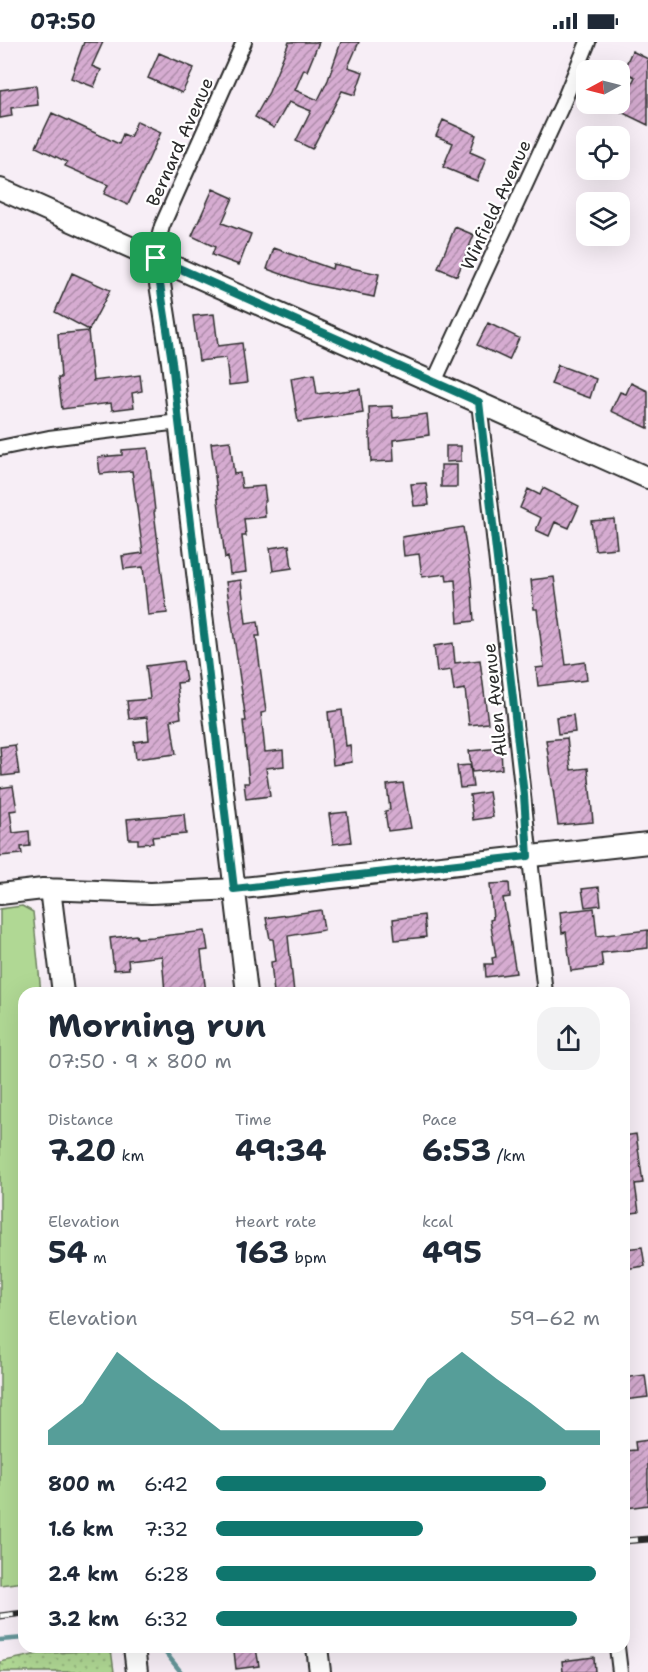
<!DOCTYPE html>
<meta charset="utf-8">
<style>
body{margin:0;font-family:"Shantell Sans",sans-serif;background:#f2f2f3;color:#1f2937;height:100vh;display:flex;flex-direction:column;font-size:22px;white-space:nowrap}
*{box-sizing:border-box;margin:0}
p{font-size:20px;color:#747a83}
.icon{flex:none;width:33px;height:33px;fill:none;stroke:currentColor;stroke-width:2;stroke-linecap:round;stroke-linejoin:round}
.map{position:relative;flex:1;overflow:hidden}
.drawer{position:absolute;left:18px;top:945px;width:612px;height:666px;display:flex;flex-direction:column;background:#fff;border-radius:18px;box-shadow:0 6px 24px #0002}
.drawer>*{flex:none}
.needle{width:39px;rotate:263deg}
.buttons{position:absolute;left:576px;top:18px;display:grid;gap:12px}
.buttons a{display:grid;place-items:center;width:54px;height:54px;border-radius:12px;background:#fff;box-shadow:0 6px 24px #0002;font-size:30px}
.pin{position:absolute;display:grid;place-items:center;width:51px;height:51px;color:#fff;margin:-26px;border-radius:12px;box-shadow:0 3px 9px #0006}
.round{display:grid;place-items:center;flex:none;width:63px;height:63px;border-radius:18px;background:#f2f2f3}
.headline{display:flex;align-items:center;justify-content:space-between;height:102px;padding:0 30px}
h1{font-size:33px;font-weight:700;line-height:45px}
.stats{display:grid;grid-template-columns:repeat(3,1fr);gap:9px;height:102px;padding:6px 30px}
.stats div{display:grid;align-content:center}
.stats b{font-size:30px;font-weight:700}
.stats small{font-size:16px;font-weight:400}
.stats p{font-size:16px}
.chart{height:168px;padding:12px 30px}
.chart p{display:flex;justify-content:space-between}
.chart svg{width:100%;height:108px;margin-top:6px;fill:#0f766e;opacity:.7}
ul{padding:0 30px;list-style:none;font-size:20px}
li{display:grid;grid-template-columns:96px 72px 1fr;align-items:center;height:45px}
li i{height:15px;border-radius:8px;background:#0f766e}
.status{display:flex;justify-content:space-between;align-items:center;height:42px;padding:0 30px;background:#fff;direction:ltr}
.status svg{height:16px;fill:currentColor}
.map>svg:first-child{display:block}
.grass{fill:url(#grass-dots);stroke:#6e8260;stroke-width:1.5}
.garden{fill:#b0d894;stroke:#6e8260;stroke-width:1.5}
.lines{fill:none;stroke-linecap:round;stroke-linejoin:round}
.stream{stroke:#66979a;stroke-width:4.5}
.building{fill:url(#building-hatch);stroke:#2b2b2b;stroke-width:1.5}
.street-casing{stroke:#2b2b2b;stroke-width:18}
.secondary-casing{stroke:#2b2b2b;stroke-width:24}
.street{stroke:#fff;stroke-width:14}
.secondary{stroke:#fff;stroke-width:20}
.rail-casing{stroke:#2b2b2b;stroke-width:7}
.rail{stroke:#fff;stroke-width:4.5;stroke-dasharray:14;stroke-linecap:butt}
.route-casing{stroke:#fff;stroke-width:12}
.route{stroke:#0f766e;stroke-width:8}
.labels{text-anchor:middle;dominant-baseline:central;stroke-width:4.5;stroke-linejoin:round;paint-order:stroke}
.street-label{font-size:18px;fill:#2b2b2b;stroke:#fff}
</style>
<div class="status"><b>07:50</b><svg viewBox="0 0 49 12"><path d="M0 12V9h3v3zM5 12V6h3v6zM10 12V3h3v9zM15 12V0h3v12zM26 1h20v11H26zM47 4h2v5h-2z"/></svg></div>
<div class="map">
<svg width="648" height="1630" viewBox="0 0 648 1630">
<defs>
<pattern id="grass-dots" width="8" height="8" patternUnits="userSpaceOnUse" patternTransform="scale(1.5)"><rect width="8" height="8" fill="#b0d894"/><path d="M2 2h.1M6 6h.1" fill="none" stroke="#98ba80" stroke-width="1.8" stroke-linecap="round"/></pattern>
<pattern id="building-hatch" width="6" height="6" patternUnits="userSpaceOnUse" patternTransform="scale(1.5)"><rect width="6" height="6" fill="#d6acd1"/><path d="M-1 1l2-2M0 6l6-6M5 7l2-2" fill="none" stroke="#ae8caa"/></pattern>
</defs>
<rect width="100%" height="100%" fill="#f7eef6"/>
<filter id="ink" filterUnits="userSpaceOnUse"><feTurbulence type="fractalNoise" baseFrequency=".0167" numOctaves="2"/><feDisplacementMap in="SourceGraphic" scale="12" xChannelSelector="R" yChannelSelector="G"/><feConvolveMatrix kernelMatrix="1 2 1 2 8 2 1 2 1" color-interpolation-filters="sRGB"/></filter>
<g filter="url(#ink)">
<path class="grass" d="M 111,1607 L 114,1630 L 0,1630 L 0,1620 L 38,1612 Z"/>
<path class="garden" d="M 22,864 L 33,870 L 41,951 L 24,951 L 24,1540 L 0,1543 L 0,867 Z"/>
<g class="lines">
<path class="stream" d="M 0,1598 L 24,1596
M 161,1605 L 181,1630"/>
</g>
<path class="building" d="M 84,0 L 103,0 L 92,24 L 101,28 L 94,45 L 71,36 Z
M 289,0 L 319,0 L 307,29 L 304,27 L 295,48 L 318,58 L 328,38 L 341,0 L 359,0 L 348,25 L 363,30 L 355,53 L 342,49 L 312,107 L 296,99 L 311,69 L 289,60 L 274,86 L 255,75 L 269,50 Z
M 632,9 L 648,17 L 648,83 L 619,69 L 635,35 L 623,29 Z
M 159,11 L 194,26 L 182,51 L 148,36 Z
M 36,43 L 38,63 L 11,66 L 12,74 L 0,76 L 0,48 Z
M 52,71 L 119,102 L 123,92 L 130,95 L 137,79 L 161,90 L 128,163 L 104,152 L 108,143 L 65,124 L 67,120 L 36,105 Z
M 443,78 L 476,93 L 470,110 L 486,117 L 477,139 L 443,125 L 453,101 L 436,94 Z
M 213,147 L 233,156 L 222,181 L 251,192 L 239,223 L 212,213 L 215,205 L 192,194 Z
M 455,185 L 474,193 L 457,234 L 438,226 Z
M 274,206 L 332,227 L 333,222 L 379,232 L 374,255 L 310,242 L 267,227 Z
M 72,231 L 110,248 L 89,288 L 55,270 Z
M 214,272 L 218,304 L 242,301 L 247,341 L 229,343 L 226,316 L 199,319 L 193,274 Z
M 488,281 L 519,296 L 509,318 L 477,303 Z
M 88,289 L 93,339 L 140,333 L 142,349 L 132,351 L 134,365 L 112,368 L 111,361 L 62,367 L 58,336 L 61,336 L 58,292 Z
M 558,323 L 596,337 L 590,356 L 551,342 Z
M 314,332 L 317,352 L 360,347 L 363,371 L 298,380 L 291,336 Z
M 631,341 L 648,349 L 648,386 L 611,369 L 620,350 L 626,352 Z
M 392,364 L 393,376 L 427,372 L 429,393 L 393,398 L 394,419 L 371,420 L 369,365 Z
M 230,399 L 234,432 L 240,431 L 242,446 L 264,444 L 266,459 L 264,459 L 265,475 L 244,477 L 246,494 L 242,494 L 246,530 L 230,532 L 228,515 L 225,516 L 211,401 Z
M 446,404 L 461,404 L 461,419 L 446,420 Z
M 148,406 L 155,469 L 154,470 L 167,571 L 148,573 L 143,525 L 124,527 L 122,514 L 143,511 L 132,429 L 100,432 L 98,415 L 122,413 L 122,408 Z
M 441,423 L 457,423 L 457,445 L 441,445 Z
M 426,441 L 429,463 L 414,464 L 411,442 Z
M 543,446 L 579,464 L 569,486 L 555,480 L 549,494 L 536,488 L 541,476 L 520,466 L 528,447 L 540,453 Z
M 614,477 L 617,506 L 595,508 L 591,479 Z
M 463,485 L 471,536 L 474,579 L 458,581 L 455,538 L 447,539 L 446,532 L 422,535 L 419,512 L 404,514 L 402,495 Z
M 289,503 L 292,526 L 273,529 L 270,506 Z
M 554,535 L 566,623 L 585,620 L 587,638 L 538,644 L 536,626 L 544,625 L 537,567 L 534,567 L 531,538 Z
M 241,538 L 246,581 L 258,579 L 260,594 L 256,594 L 266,670 L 261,671 L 265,710 L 283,708 L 284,724 L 266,726 L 270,754 L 246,757 L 244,741 L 249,741 L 243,679 L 246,679 L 226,540 Z
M 453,601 L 455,621 L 480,618 L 488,681 L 469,683 L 465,647 L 454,649 L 451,628 L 437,630 L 434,604 Z
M 183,619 L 186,640 L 177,641 L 181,676 L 171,678 L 176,712 L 136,717 L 134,700 L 149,698 L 147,675 L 129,677 L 127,659 L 150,657 L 146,624 Z
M 342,668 L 346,704 L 350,703 L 352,720 L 333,723 L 328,670 Z
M 573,673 L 575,690 L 558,692 L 556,675 Z
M 567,696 L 571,728 L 588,726 L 593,780 L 558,783 L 546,698 Z
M 15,703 L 19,732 L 2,734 L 0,705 Z
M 501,706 L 502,727 L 472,730 L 469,709 Z
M 470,723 L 473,745 L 460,746 L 457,724 Z
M 403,741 L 411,786 L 388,789 L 385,769 L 390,768 L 387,743 Z
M 13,744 L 17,768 L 10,769 L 13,791 L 29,789 L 30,804 L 21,805 L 22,812 L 0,814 L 0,746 Z
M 489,750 L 493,775 L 473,778 L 470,753 Z
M 347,770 L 351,800 L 333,802 L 329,772 Z
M 184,772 L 186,792 L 152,795 L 153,801 L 138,802 L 138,797 L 129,797 L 127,777 Z
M 509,841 L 510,855 L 503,856 L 516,931 L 486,935 L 485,922 L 493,922 L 492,916 L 496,915 L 490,878 L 493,877 L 490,842 Z
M 599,845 L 601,863 L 585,865 L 582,847 Z
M 594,866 L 597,894 L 648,888 L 648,906 L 601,911 L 603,925 L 571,929 L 566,890 L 562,891 L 560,870 Z
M 321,868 L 324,888 L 288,894 L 294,951 L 274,951 L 271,920 L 276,919 L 273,897 L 270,897 L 266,876 Z
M 424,873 L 426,895 L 395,898 L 393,877 Z
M 205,889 L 208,908 L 201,909 L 206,951 L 165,951 L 162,914 L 128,918 L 129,927 L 114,928 L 110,896 L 136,893 L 137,896 L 153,895 Z
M 636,1092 L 643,1141 L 635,1142 L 639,1170 L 624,1172 L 624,1094 Z
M 642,1205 L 645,1224 L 624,1227 L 624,1207 Z
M 645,1333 L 648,1355 L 624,1358 L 624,1336 Z
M 648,1398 L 648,1463 L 627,1466 L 624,1444 L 624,1409 L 636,1408 L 635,1400 Z
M 256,1606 L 259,1624 L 236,1627 L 234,1609 Z
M 594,1615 L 595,1630 L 563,1630 L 562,1619 Z"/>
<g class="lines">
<g class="street-casing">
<path id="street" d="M 156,216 L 157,203 L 162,184 L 244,0
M 434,340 L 562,63 L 588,0
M 479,360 L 545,951
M 0,406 L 49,396 L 179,380
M 617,1605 L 620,1630"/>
</g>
<g class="secondary-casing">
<path id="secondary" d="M 0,147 L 648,436
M 156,216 L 172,320 L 247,951
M 50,847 L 63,951
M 0,852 L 43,847 L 151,851 L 234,847 L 648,801
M 134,1605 L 137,1630
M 317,1605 L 320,1630"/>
</g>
<use href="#street" class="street"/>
<use href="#secondary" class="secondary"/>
<g class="rail-casing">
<path id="rail" d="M 624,1499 L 648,1497
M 0,1574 L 24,1571"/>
</g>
<use href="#rail" class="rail"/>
</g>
</g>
<g class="lines" filter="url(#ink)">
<g class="route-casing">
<path id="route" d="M 156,216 L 479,360 L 524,753 L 528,814 L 234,847 L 172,320 Z"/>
</g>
<use href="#route" class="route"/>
</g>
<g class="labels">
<g class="street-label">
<text transform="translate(180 100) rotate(-66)">Bernard Avenue</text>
<text transform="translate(496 163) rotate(-65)">Winfield Avenue</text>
<text transform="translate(495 658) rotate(-96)">Allen Avenue</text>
</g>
</g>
</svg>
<div class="buttons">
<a><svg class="needle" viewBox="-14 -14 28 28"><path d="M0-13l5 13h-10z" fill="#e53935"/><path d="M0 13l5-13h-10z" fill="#747a83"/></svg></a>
<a><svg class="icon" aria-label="locate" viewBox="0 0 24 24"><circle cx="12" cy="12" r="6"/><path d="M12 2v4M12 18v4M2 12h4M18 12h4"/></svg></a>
<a><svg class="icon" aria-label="layers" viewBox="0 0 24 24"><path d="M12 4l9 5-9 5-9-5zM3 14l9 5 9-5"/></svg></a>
</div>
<div class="pin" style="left:156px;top:216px;background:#1e9e55"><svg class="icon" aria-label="arrive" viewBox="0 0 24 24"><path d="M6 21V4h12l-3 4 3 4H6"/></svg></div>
<section class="drawer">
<div class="headline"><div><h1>Morning run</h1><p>07:50 · 9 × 800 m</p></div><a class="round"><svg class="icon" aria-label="share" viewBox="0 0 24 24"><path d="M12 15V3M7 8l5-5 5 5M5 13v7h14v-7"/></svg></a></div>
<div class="stats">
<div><p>Distance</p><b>7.20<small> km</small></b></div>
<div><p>Time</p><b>49:34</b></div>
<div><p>Pace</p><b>6:53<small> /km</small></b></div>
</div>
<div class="stats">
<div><p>Elevation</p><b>54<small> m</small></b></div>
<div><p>Heart rate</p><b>163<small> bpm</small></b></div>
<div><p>kcal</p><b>495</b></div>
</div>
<div class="chart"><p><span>Elevation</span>59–62 m</p>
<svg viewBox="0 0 160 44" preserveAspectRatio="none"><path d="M0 44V38L10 27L20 6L30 17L40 27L50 38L60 38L70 38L80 38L90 38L100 38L110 17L120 6L130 17L140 27L150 38L160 38V44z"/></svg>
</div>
<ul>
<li><b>800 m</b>6:42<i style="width:86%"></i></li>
<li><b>1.6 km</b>7:32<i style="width:54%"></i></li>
<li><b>2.4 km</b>6:28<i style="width:99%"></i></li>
<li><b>3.2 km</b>6:32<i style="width:94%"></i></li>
</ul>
</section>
</div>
